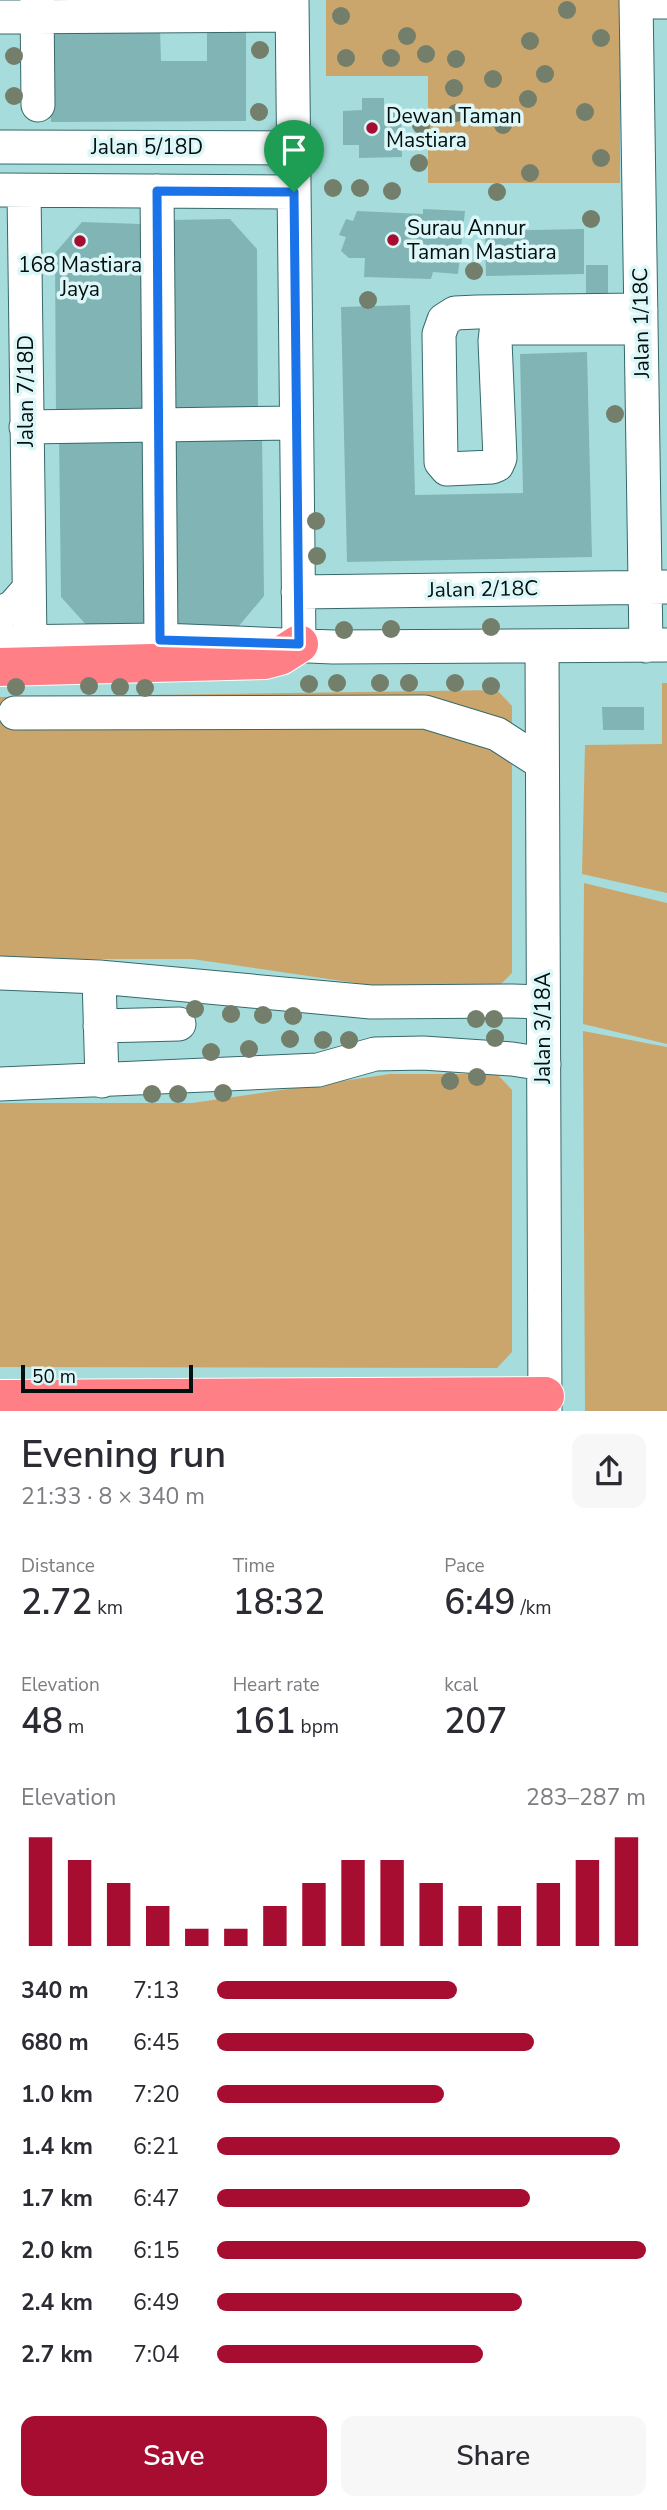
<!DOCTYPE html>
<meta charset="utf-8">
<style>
body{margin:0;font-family:"Nunito Sans",sans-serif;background:#f7f7f7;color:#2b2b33;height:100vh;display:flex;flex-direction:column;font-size:26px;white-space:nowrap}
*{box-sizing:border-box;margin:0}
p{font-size:23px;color:#7c7c81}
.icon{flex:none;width:38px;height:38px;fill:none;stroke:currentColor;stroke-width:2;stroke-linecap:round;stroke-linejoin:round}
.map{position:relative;height:1411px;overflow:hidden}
.panel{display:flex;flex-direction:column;background:#fff;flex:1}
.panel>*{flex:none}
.scale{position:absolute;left:21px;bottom:18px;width:172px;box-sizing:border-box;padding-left:7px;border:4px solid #000f10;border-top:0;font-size:19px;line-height:24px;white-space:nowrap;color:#000f10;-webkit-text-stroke:5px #ddf7f8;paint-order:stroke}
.pin{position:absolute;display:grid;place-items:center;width:60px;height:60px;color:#fff;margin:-72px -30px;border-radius:50% 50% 50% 0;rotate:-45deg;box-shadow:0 0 7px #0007}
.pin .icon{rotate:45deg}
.round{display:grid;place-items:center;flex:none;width:74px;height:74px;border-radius:14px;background:#f7f7f7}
.summary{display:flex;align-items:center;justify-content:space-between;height:119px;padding:0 21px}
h1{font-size:38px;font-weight:600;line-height:52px}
.stats{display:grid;grid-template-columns:repeat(3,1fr);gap:10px;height:119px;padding:7px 21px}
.stats div{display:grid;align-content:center}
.stats b{font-size:35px;font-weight:600}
.stats small{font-size:19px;font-weight:400}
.stats p{font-size:19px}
.chart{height:196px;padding:14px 21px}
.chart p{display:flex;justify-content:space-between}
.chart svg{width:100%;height:126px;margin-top:7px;stroke:#a70d30;stroke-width:6}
.button{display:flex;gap:14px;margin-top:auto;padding:14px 21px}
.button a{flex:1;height:80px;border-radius:14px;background:#a70d30;color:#fff;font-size:28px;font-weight:600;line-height:80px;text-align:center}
.button a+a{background:#f7f7f7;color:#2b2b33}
ul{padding:0 21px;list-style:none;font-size:23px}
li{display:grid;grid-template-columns:112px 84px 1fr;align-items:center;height:52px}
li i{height:18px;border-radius:9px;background:#a70d30}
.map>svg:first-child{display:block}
.green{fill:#caa66d}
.building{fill:#80b4b5}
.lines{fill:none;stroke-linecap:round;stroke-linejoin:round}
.minor-casing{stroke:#36696a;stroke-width:35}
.highway-casing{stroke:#fff;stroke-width:40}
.minor{stroke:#fff;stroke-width:33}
.highway{stroke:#fe7f86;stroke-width:38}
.tree{fill:#737f6a}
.route-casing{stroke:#fff;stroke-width:14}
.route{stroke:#1a73e8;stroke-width:9}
.poi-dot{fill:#a70d30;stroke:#ddf7f8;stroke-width:2.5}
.labels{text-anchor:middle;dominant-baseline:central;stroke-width:7;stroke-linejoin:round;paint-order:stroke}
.poi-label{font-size:21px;fill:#000f10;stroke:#ddf7f8;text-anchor:start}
.street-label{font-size:21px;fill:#000f10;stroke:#ddf7f8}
</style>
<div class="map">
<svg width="667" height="1411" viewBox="0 0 667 1411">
<rect width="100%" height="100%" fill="#a7dcdd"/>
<path class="green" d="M 326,0 L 620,0 L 620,183 L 428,183 L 428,76 L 326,76 Z
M 662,683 L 667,683 L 667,893 L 582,874 L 585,745 L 662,744 Z
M 497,690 L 512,706 L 512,973 L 497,988 L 390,988 L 192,959 L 0,959 L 0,697 Z
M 584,883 L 667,903 L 667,1044 L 583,1024 Z
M 583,1031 L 667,1047 L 667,1411 L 585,1411 Z
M 390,1074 L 497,1074 L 512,1090 L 512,1352 L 497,1368 L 0,1367 L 0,1103 L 192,1103 Z"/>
<path class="building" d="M 50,30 L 160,30 L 161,61 L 207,61 L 207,31 L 246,31 L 246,121 L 51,122 Z
M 362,98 L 384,98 L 384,110 L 401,110 L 402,157 L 359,158 L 359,145 L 343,145 L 343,111 L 362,110 Z
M 423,209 L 465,211 L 458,274 L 433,272 L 431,279 L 364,277 L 365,258 L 349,258 L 341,251 L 346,237 L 339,235 L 346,219 L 353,221 L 357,211 L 423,214 Z
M 230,219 L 257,249 L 258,414 L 170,415 L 170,220 Z
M 82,222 L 141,224 L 143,418 L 56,417 L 55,253 Z
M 584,229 L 584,274 L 486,276 L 485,231 Z
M 586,265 L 608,265 L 608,307 L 586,307 Z
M 410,305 L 415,495 L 523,493 L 520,354 L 587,352 L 592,557 L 347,562 L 341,307 Z
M 147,431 L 148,626 L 89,628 L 61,597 L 59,433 Z
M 174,432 L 262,432 L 264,596 L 238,627 L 178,626 Z
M 602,707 L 644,707 L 644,730 L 603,730 Z"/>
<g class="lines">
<g class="minor-casing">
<path id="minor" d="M 37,0 L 38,105
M 292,0 L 299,644
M 636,0 L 646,646
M 636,2 L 667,2
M 0,17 L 292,15
M 0,147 L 294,148
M 0,190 L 294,192
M 24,191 L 30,641
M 157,191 L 161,640
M 641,310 L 477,312 L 455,313 L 444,320 L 439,334 L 441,462 L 447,469 L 492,467 L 497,465 L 500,458 L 495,341 L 496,332 L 502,328 L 641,328
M 26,427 L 296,423
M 298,592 L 667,587
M 0,613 L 13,607 L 27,591
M 0,642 L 161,640 L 333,647 L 667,645
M 542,646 L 545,1411
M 15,713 L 425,712 L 497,734 L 542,763
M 0,973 L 99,977 L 371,1002 L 512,1001 L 543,1002
M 99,977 L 102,1081
M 100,1026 L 179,1024
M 0,1084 L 318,1070 L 375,1054 L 423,1053 L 512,1059 L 544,1064"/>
</g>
<g class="highway-casing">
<path id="highway" d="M 0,667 L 265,660 L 280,656 L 299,644
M 0,1399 L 545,1396"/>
</g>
<use href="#minor" class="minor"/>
<use href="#highway" class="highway"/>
</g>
<g class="tree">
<circle cx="567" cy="10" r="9"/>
<circle cx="341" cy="16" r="9"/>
<circle cx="407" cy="36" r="9"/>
<circle cx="601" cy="38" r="9"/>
<circle cx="530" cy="41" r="9"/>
<circle cx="260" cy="50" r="9"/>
<circle cx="426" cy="54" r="9"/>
<circle cx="14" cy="56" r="9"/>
<circle cx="346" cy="58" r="9"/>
<circle cx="391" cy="58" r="9"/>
<circle cx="456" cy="59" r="9"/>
<circle cx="545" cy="74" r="9"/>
<circle cx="493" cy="79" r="9"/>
<circle cx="454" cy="88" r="9"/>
<circle cx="14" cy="96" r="9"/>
<circle cx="528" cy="99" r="9"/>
<circle cx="259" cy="112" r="9"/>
<circle cx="585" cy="112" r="9"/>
<circle cx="456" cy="113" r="9"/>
<circle cx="421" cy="125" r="9"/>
<circle cx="503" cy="125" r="9"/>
<circle cx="601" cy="158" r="9"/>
<circle cx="419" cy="163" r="9"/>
<circle cx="530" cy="173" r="9"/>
<circle cx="333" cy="188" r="9"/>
<circle cx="360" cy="188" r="9"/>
<circle cx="392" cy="191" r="9"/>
<circle cx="497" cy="192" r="9"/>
<circle cx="591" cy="219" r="9"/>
<circle cx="474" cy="271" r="9"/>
<circle cx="368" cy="300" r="9"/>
<circle cx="615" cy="414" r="9"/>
<circle cx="316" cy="521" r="9"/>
<circle cx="317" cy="556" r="9"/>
<circle cx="491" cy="627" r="9"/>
<circle cx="391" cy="629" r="9"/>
<circle cx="344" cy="630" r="9"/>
<circle cx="337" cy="683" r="9"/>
<circle cx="380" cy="683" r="9"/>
<circle cx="409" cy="683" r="9"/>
<circle cx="455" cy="683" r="9"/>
<circle cx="309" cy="684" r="9"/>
<circle cx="89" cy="686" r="9"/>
<circle cx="491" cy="686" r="9"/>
<circle cx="16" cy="687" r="9"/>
<circle cx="120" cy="687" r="9"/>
<circle cx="145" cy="688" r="9"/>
<circle cx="195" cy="1009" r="9"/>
<circle cx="231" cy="1014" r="9"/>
<circle cx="263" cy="1015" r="9"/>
<circle cx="293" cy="1016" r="9"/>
<circle cx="476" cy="1019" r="9"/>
<circle cx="494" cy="1019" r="9"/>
<circle cx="495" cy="1038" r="9"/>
<circle cx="290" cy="1039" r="9"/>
<circle cx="323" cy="1040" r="9"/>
<circle cx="349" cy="1040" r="9"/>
<circle cx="249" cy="1049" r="9"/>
<circle cx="211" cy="1052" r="9"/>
<circle cx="477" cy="1077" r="9"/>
<circle cx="450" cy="1081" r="9"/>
<circle cx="223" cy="1093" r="9"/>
<circle cx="152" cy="1094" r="9"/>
<circle cx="178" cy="1094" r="9"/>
</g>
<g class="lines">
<g class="route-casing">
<path id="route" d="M 157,191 L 294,192 L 299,644 L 160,640 Z"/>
</g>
<use href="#route" class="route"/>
</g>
<g class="poi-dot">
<circle cx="372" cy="128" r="7"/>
<circle cx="393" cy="240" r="7"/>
<circle cx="80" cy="241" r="7"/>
</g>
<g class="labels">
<g class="poi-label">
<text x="386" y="116">Dewan Taman<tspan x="386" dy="24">Mastiara</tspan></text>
<text x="407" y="228">Surau Annur<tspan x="407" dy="24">Taman Mastiara</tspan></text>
<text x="80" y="265" text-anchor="middle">168 Mastiara<tspan x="80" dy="24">Jaya</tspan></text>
</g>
<g class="street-label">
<text x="147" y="147">Jalan 5/18D</text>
<text transform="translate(641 323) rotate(-91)">Jalan 1/18C</text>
<text transform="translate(26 391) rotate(-90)">Jalan 7/18D</text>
<text transform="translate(483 589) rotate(-1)">Jalan 2/18C</text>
<text transform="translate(543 1028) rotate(-90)">Jalan 3/18A</text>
</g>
</g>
</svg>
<div class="scale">50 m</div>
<div class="pin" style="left:294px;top:192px;background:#1e9e55"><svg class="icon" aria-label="arrive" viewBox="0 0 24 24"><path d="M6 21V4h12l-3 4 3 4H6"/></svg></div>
</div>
<section class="panel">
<div class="summary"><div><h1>Evening run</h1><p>21:33 · 8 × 340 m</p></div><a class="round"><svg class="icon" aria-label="share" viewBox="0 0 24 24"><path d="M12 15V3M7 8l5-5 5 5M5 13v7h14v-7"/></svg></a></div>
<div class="stats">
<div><p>Distance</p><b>2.72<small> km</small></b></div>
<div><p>Time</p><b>18:32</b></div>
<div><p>Pace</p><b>6:49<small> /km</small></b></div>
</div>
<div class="stats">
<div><p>Elevation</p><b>48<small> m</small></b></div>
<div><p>Heart rate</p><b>161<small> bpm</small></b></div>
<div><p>kcal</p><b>207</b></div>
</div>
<div class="chart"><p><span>Elevation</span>283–287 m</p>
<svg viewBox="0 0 160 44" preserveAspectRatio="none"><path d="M5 44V6M15 44V14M25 44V22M35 44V30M45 44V38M55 44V38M65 44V30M75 44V22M85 44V14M95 44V14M105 44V22M115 44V30M125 44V30M135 44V22M145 44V14M155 44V6"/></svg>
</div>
<ul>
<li><b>340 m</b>7:13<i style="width:56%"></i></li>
<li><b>680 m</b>6:45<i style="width:74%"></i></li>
<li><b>1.0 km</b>7:20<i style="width:53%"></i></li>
<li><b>1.4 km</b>6:21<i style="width:94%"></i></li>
<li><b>1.7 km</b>6:47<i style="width:73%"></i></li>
<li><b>2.0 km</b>6:15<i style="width:100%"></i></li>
<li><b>2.4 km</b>6:49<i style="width:71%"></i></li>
<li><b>2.7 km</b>7:04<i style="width:62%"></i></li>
</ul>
<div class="button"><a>Save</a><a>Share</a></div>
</section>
